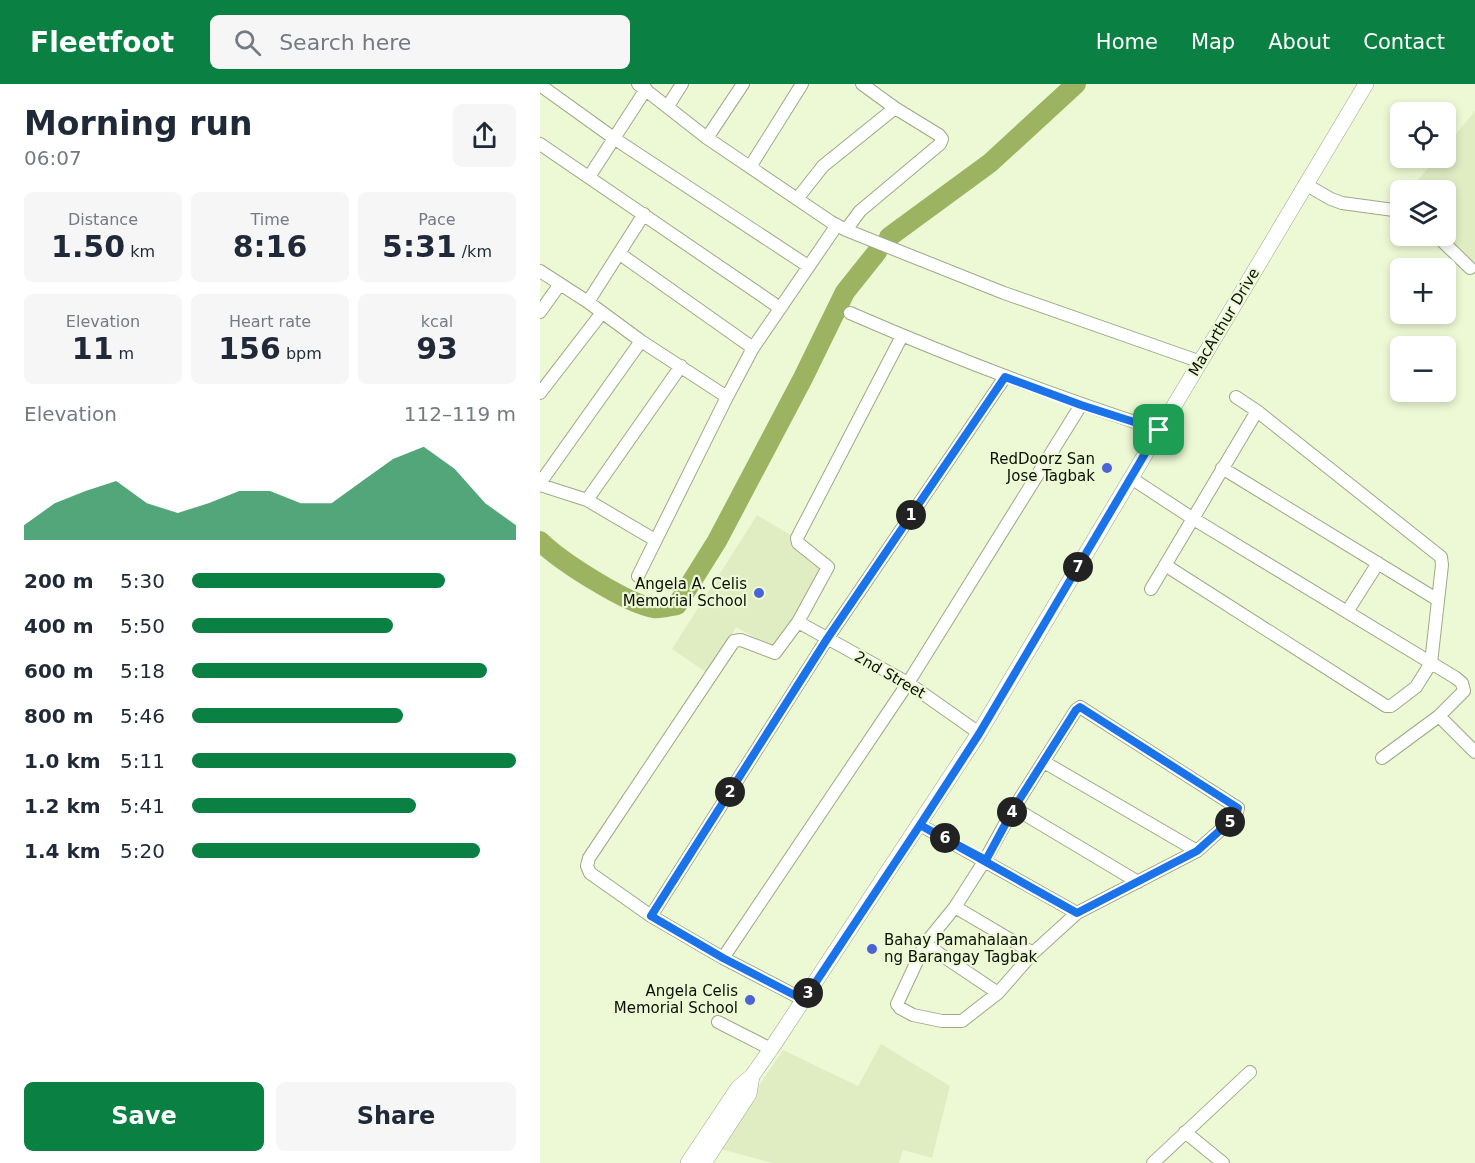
<!DOCTYPE html>
<meta charset="utf-8">
<style>
body{margin:0;font-family:"DejaVu Sans",sans-serif;background:#f6f6f7;color:#1f2937;height:100vh;display:flex;flex-direction:column;font-size:22px;white-space:nowrap}
*{box-sizing:border-box;margin:0}
p{font-size:20px;color:#747a83}
.icon{flex:none;width:33px;height:33px;fill:none;stroke:currentColor;stroke-width:2;stroke-linecap:round;stroke-linejoin:round}
.map{position:relative;flex:1;overflow:hidden}
.panel{display:flex;flex-direction:column;background:#fff;width:540px}
.panel>*{flex:none}
.controls{position:absolute;left:850px;top:18px;display:grid;gap:12px}
.controls a{display:grid;place-items:center;width:66px;height:66px;border-radius:9px;background:#fff;box-shadow:0 3px 9px #0003;font-size:30px}
.pin{position:absolute;display:grid;place-items:center;width:51px;height:51px;color:#fff;margin:-26px;border-radius:12px;box-shadow:0 3px 9px #0006}
.km{position:absolute;width:30px;height:30px;margin:-15px;border-radius:50%;background:#222;color:#fff;font-size:16px;line-height:30px;text-align:center}
.round{display:grid;place-items:center;flex:none;width:63px;height:63px;border-radius:9px;background:#f6f6f7}
.head{display:flex;align-items:center;justify-content:space-between;height:102px;padding:0 24px}
h1{font-size:33px;font-weight:700;line-height:45px}
.figures{display:grid;grid-template-columns:repeat(3,1fr);gap:9px;height:102px;padding:6px 24px}
.figures div{display:grid;align-content:center;border-radius:9px;background:#f6f6f7;text-align:center}
.figures b{font-size:30px;font-weight:700}
.figures small{font-size:16px;font-weight:400}
.figures p{font-size:16px}
.chart{height:168px;padding:12px 24px}
.chart p{display:flex;justify-content:space-between}
.chart svg{width:100%;height:108px;margin-top:6px;fill:#0b8043;opacity:.7}
.cta{display:flex;gap:12px;margin-top:auto;padding:12px 24px}
.cta a{flex:1;height:69px;border-radius:9px;background:#0b8043;color:#fff;font-size:24px;font-weight:700;line-height:69px;text-align:center}
.cta a+a{background:#f6f6f7;color:#1f2937}
ul{padding:0 24px;list-style:none;font-size:20px}
li{display:grid;grid-template-columns:96px 72px 1fr;align-items:center;height:45px}
li i{height:15px;border-radius:8px;background:#0b8043}
header{display:flex;align-items:center;gap:36px;box-sizing:border-box;height:84px;padding:0 30px;background:#0b8043;color:#fff}
header strong{font-size:28px}
nav{display:flex;gap:33px;margin-inline-start:auto;font-size:21px}
.search{width:420px;height:54px;background:#f6f6f7;display:flex;align-items:center;gap:15px;box-sizing:border-box;padding:0 21px;border-radius:9px;color:#747a83;font-size:22px}
main{display:flex;flex:1;min-height:0}
.map>svg:first-child{display:block}
.built{fill:#e0edc3}
.lines{fill:none;stroke-linecap:round;stroke-linejoin:round}
.river{stroke:#9cb461;stroke-width:20}
.minor-casing{stroke:#9da887;stroke-width:14}
.major-casing{stroke:#9da887;stroke-width:16}
.minor{stroke:#fff;stroke-width:12}
.major{stroke:#fff;stroke-width:15}
.route-casing{stroke:#fff;stroke-width:12}
.route{stroke:#1a73e8;stroke-width:8}
.poi-dot{fill:#4b63d7;stroke:#edf9d5;stroke-width:2}
.labels{text-anchor:middle;dominant-baseline:central;stroke-width:4.5;stroke-linejoin:round;paint-order:stroke}
.street-label{font-size:15px;fill:#0b0f04;stroke:#edf9d5}
.poi-label{font-size:15px;fill:#0b0f04;stroke:#edf9d5;text-anchor:end}
</style>
<header>
<strong>Fleetfoot</strong>
<div class="search"><svg class="icon" aria-label="search" viewBox="0 0 24 24"><circle cx="10" cy="10" r="6"/><path d="M15 15l6 6"/></svg>Search here</div>
<nav><a>Home</a><a>Map</a><a>About</a><a>Contact</a></nav>
</header>
<main>
<section class="panel">
<div class="head"><div><h1>Morning run</h1><p>06:07</p></div><a class="round"><svg class="icon" aria-label="share" viewBox="0 0 24 24"><path d="M12 15V3M7 8l5-5 5 5M5 13v7h14v-7"/></svg></a></div>
<div class="figures">
<div><p>Distance</p><b>1.50<small> km</small></b></div>
<div><p>Time</p><b>8:16</b></div>
<div><p>Pace</p><b>5:31<small> /km</small></b></div>
</div>
<div class="figures">
<div><p>Elevation</p><b>11<small> m</small></b></div>
<div><p>Heart rate</p><b>156<small> bpm</small></b></div>
<div><p>kcal</p><b>93</b></div>
</div>
<div class="chart"><p><span>Elevation</span>112–119 m</p>
<svg viewBox="0 0 160 44" preserveAspectRatio="none"><path d="M0 44V38L10 29L20 24L30 20L40 29L50 33L60 29L70 24L80 24L90 29L100 29L110 20L120 11L130 6L140 15L150 29L160 38V44z"/></svg>
</div>
<ul>
<li><b>200 m</b>5:30<i style="width:78%"></i></li>
<li><b>400 m</b>5:50<i style="width:62%"></i></li>
<li><b>600 m</b>5:18<i style="width:91%"></i></li>
<li><b>800 m</b>5:46<i style="width:65%"></i></li>
<li><b>1.0 km</b>5:11<i style="width:100%"></i></li>
<li><b>1.2 km</b>5:41<i style="width:69%"></i></li>
<li><b>1.4 km</b>5:20<i style="width:89%"></i></li>
</ul>
<div class="cta"><a>Save</a><a>Share</a></div>
</section>
<div class="map">
<svg width="935" height="1079" viewBox="0 0 935 1079">
<rect width="100%" height="100%" fill="#edf9d5"/>
<path class="built" d="M 935,27 L 935,183 L 901,152 L 906,152 L 906,106 L 869,106 L 897,74 L 906,74 L 906,62 Z
M 217,431 L 291,475 L 237,566 L 196,543 L 170,591 L 132,565 Z
M 341,960 L 410,1002 L 392,1074 L 363,1066 L 359,1079 L 232,1079 L 177,1064 L 243,966 L 318,1002 Z"/>
<g class="lines">
<path class="river" d="M 349,153 L 450,79 L 536,0
M 0,457 C 20,477 87,520 114,524 C 121,525 130,522 137,521 L 177,457 L 263,294 L 305,208 L 337,168"/>
<g class="minor-casing">
<path id="minor" d="M 98,0 L 167,54 L 291,138 L 306,146 L 464,209 L 661,278
M 0,1 L 75,55 L 268,182
M 128,22 L 142,0
M 167,54 L 203,0
M 0,60 L 240,224
M 210,83 L 262,0
M 49,93 L 106,5
M 765,100 L 791,115 L 802,119 L 861,127
M 257,115 L 283,82 L 355,24
M 306,146 L 320,127 L 400,60 L 402,55 L 399,51 L 355,24 L 322,0
M 897,152 L 930,184
M 80,170 L 213,264
M 0,187 L 48,218 L 101,257 L 187,313 L 213,264 L 297,141
M 48,218 L 104,130
M 0,228 L 20,200
M 310,229 C 411,273 514,312 619,346
M 0,309 L 61,230
M 682,384 L 898,516
M 591,394 L 652,434 L 916,594 L 922,599 L 924,607 L 899,632 L 935,668
M 0,399 L 101,257
M 0,401 L 47,416 L 115,456
M 47,416 L 141,282
M 625,481 L 846,622 L 851,622 L 876,603 L 891,579 L 902,481 L 901,473 L 717,327 L 696,313
M 98,492 L 187,313
M 611,505 L 717,327
M 807,528 L 838,479
M 258,538 L 368,599 L 439,649
M 540,623 L 698,724 L 696,732 L 657,767 L 537,829 L 493,869 L 458,909 L 422,937 L 402,937 L 373,931 L 360,924 L 357,920 L 385,860 L 415,823 L 445,776 L 474,724 L 536,626 Z
M 842,674 L 899,632
M 504,678 L 657,767
M 474,724 L 598,798
M 380,741 L 537,829
M 415,823 L 493,869
M 111,832 L 287,555 L 465,293
M 385,860 L 458,909
M 183,874 L 368,599 L 541,321
M 264,916 L 183,874 L 111,832 L 50,789 L 47,782 L 49,774 L 194,557 L 201,556 L 235,569 L 258,538 L 288,483 L 258,459 L 257,454 L 362,252
M 178,938 L 231,965
M 645,1048 L 683,1079
M 613,1079 L 710,988"/>
</g>
<g class="major-casing">
<path id="major" d="M 148,1079 L 198,1004 L 212,992 L 231,965 L 439,649 L 826,0
M 164,1079 L 209,1010 L 212,992"/>
</g>
<use href="#minor" class="minor"/>
<use href="#major" class="major"/>
</g>
<g class="lines">
<g class="route-casing">
<path id="route" d="M 619,346 L 541,321 L 465,293 L 287,555 L 111,832 L 183,874 L 264,916 L 380,741 L 446,776 L 474,724 L 536,626 L 540,623 L 698,724 L 696,732 L 657,767 L 537,829 L 380,741 L 439,650 L 619,346"/>
</g>
<use href="#route" class="route"/>
</g>
<g class="poi-dot">
<circle cx="567" cy="384" r="6"/>
<circle cx="219" cy="509" r="6"/>
<circle cx="332" cy="865" r="6"/>
<circle cx="210" cy="916" r="6"/>
</g>
<g class="labels">
<g class="street-label">
<text transform="translate(684 238) rotate(-59)">MacArthur Drive</text>
<text transform="translate(350 591) rotate(30)">2nd Street</text>
</g>
<g class="poi-label">
<text x="555" y="375">RedDoorz San<tspan x="555" dy="17">Jose Tagbak</tspan></text>
<text x="207" y="500">Angela A. Celis<tspan x="207" dy="17">Memorial School</tspan></text>
<text x="344" y="856" text-anchor="start">Bahay Pamahalaan<tspan x="344" dy="17">ng Barangay Tagbak</tspan></text>
<text x="198" y="907">Angela Celis<tspan x="198" dy="17">Memorial School</tspan></text>
</g>
</g>
</svg>
<div class="controls">
<a><svg class="icon" aria-label="locate" viewBox="0 0 24 24"><circle cx="12" cy="12" r="6"/><path d="M12 2v4M12 18v4M2 12h4M18 12h4"/></svg></a>
<a><svg class="icon" aria-label="layers" viewBox="0 0 24 24"><path d="M12 4l9 5-9 5-9-5zM3 14l9 5 9-5"/></svg></a>
<a>+</a>
<a>−</a>
</div>
<div class="pin" style="left:619px;top:346px;background:#1e9e55"><svg class="icon" aria-label="arrive" viewBox="0 0 24 24"><path d="M6 21V4h12l-3 4 3 4H6"/></svg></div>
<b class="km" style="left:371px;top:431px">1</b>
<b class="km" style="left:190px;top:708px">2</b>
<b class="km" style="left:268px;top:909px">3</b>
<b class="km" style="left:472px;top:728px">4</b>
<b class="km" style="left:690px;top:738px">5</b>
<b class="km" style="left:405px;top:754px">6</b>
<b class="km" style="left:538px;top:483px">7</b>
</div>
</main>
